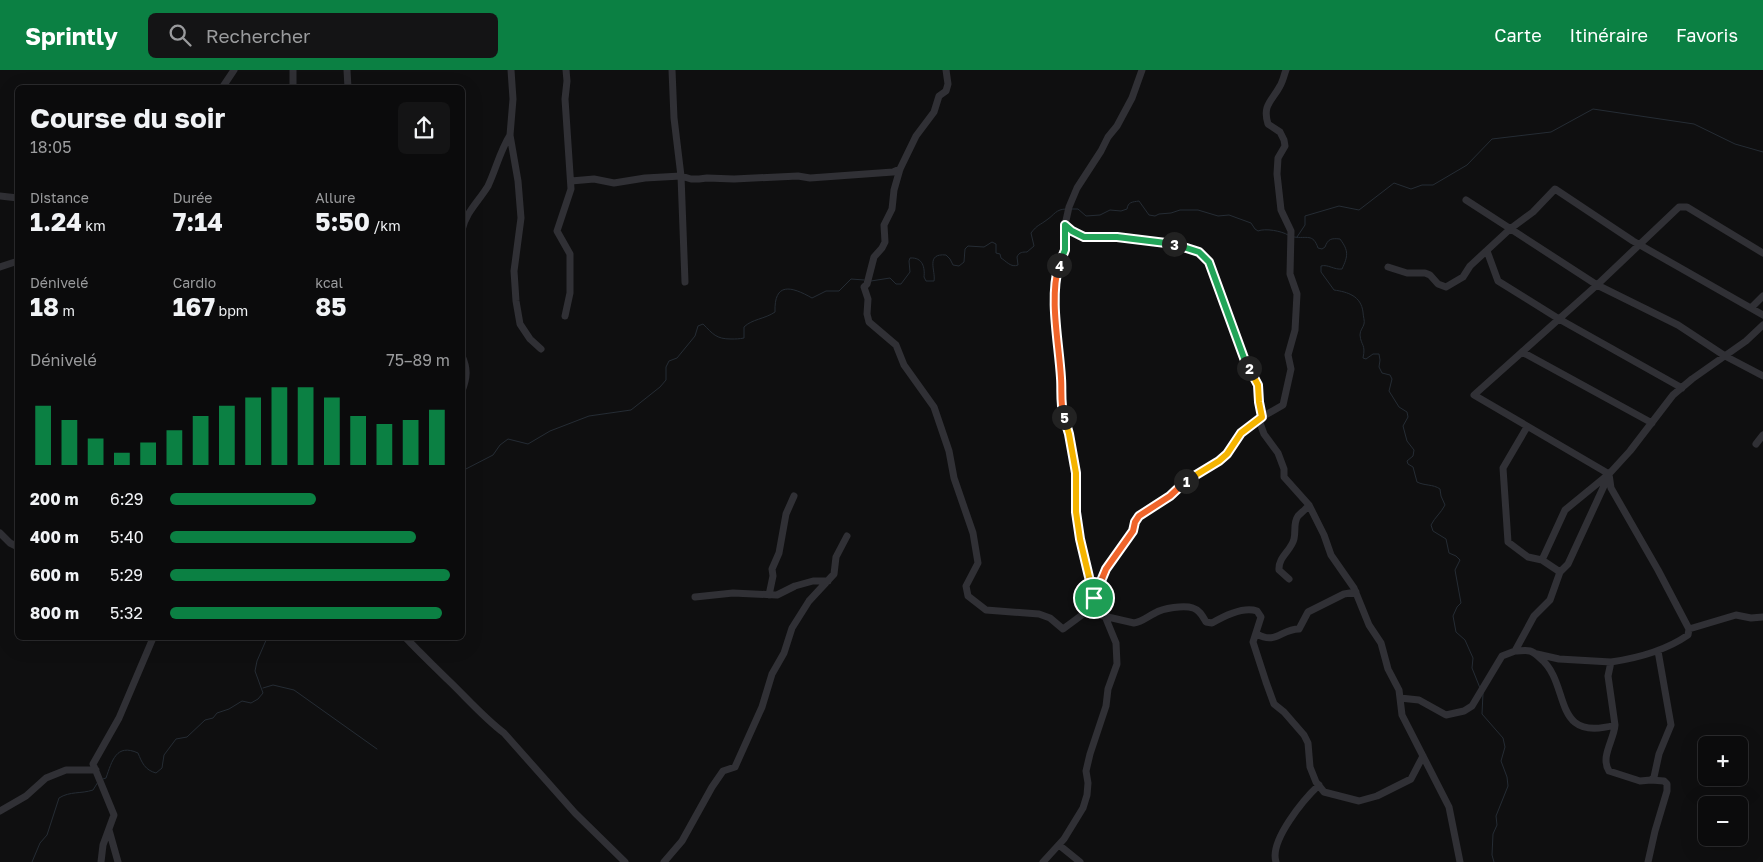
<!DOCTYPE html>
<html lang="fr">
<meta charset="utf-8">
<style>
body{margin:0;font-family:"Golos Text",sans-serif;background:#141415;color:#f1f3f6;height:100vh;display:flex;flex-direction:column;font-size:19px;white-space:nowrap}
*{box-sizing:border-box;margin:0}
p{font-size:16px;color:#9a9b9d}
.icon{flex:none;width:28px;height:28px;fill:none;stroke:currentColor;stroke-width:2;stroke-linecap:round;stroke-linejoin:round}
.map{position:relative;flex:1;overflow:hidden}
.details{position:absolute;left:15px;top:15px;width:450px;height:555px;display:flex;flex-direction:column;background:#0b0b0c;border-radius:8px;box-shadow:0 5px 20px #0002,0 0 0 1px #2b2b2d}
.details>*{flex:none}
.buttons{position:absolute;left:1698px;top:666px;display:grid;gap:10px}
.buttons a{display:grid;place-items:center;width:50px;height:50px;border-radius:8px;background:#0b0b0c;box-shadow:0 5px 20px #0002,0 0 0 1px #2b2b2d;font-size:25px}
.pin{position:absolute;display:grid;place-items:center;width:42px;height:42px;color:#fff;margin:-21px;border:2px solid #fff;border-radius:50%;box-shadow:0 1px 5px #0007}
.km{position:absolute;width:25px;height:25px;margin:-12px;border-radius:50%;background:#222;color:#fff;font-size:14px;line-height:25px;text-align:center}
.round{display:grid;place-items:center;flex:none;width:52px;height:52px;border-radius:8px;background:#141415}
.headline{display:flex;align-items:center;justify-content:space-between;height:85px;padding:0 15px}
h1{font-size:28px;font-weight:700;line-height:38px}
.stats{display:grid;grid-template-columns:repeat(3,1fr);gap:8px;height:85px;padding:5px 15px}
.stats div{display:grid;align-content:center}
.stats b{font-size:25px;font-weight:700}
.stats small{font-size:14px;font-weight:400}
.stats p{font-size:14px}
.chart{height:140px;padding:10px 15px}
.chart p{display:flex;justify-content:space-between}
.chart svg{width:100%;height:90px;margin-top:5px;stroke:#0b8043;stroke-width:6}
ul{padding:0 15px;list-style:none;font-size:16px}
li{display:grid;grid-template-columns:80px 60px 1fr;align-items:center;height:38px}
li i{height:12px;border-radius:6px;background:#0b8043}
header{display:flex;align-items:center;gap:30px;box-sizing:border-box;height:70px;padding:0 25px;background:#0b8043;color:#fff}
header strong{font-size:24px}
nav{display:flex;gap:28px;margin-inline-start:auto;font-size:18px}
.search{width:350px;height:45px;background:#141415;display:flex;align-items:center;gap:12px;box-sizing:border-box;padding:0 18px;border-radius:8px;color:#9a9b9d;font-size:19px}
.map>svg:first-child{display:block}
.lines{fill:none;stroke-linecap:round;stroke-linejoin:round}
.stream{stroke:#252c34;stroke-width:1}
.minor{stroke:#303035;stroke-width:7}
.split-1-casing{stroke:#fff;stroke-width:10}
.split-2-casing{stroke:#fff;stroke-width:10}
.split-3-casing{stroke:#fff;stroke-width:10}
.split-4-casing{stroke:#fff;stroke-width:10}
.split-5-casing{stroke:#fff;stroke-width:10}
.split-6-casing{stroke:#fff;stroke-width:10}
.split-1{stroke:#f0652b;stroke-width:6}
.split-2{stroke:#f5b400;stroke-width:6}
.split-3{stroke:#22a559;stroke-width:6}
.split-4{stroke:#22a559;stroke-width:6}
.split-5{stroke:#f0652b;stroke-width:6}
.split-6{stroke:#f5b400;stroke-width:6}
</style>
<header>
<strong>Sprintly</strong>
<div class="search"><svg class="icon" aria-label="search" viewBox="0 0 24 24"><circle cx="10" cy="10" r="6"/><path d="M15 15l6 6"/></svg>Rechercher</div>
<nav><a>Carte</a><a>Itinéraire</a><a>Favoris</a></nav>
</header>
<div class="map">
<svg width="1763" height="792" viewBox="0 0 1763 792">
<rect width="100%" height="100%" fill="#0f0f10"/>
<g class="lines">
<path class="stream" d="M 1072,139 L 1078,139 L 1086,146 L 1100,145 L 1110,140 L 1121,141 L 1127,139 C 1128,132 1132,132 1139,131 L 1149,145 L 1155,146 L 1159,144 L 1171,143 L 1180,140 L 1198,140 L 1218,146 L 1229,145 L 1251,153 L 1255,159 L 1258,161 C 1265,158 1282,161 1288,165
M 1294,167 C 1307,169 1313,163 1318,178 L 1322,179 L 1325,177 C 1328,169 1331,168 1340,169 C 1349,181 1348,186 1342,199 C 1334,200 1328,194 1321,196 L 1321,202 L 1334,220 C 1348,222 1361,226 1363,242 C 1363,246 1365,251 1364,254 C 1363,258 1360,260 1360,265 C 1361,276 1366,274 1363,288 L 1366,289 L 1373,284 L 1379,284 L 1380,290 L 1379,297 L 1382,303 L 1390,305 L 1392,309 L 1389,321 L 1399,337 L 1407,342 L 1408,347 L 1403,356 L 1407,371 L 1414,380 L 1413,386 L 1407,391 L 1408,394 L 1413,397 L 1417,412 C 1425,416 1433,414 1440,419 L 1441,426 L 1445,435 C 1441,443 1435,447 1431,455 L 1433,461 L 1446,469 L 1449,483 L 1456,486 L 1460,490 L 1455,500 L 1461,533 L 1457,537 L 1453,546 L 1456,562 L 1465,570 L 1473,588 L 1472,598 L 1480,618
M 1297,167 L 1305,155 L 1305,146 L 1339,136 L 1359,140 L 1394,113 L 1411,119 L 1422,115 L 1433,115 L 1467,95 L 1492,69 L 1551,62 L 1593,39 L 1694,54 L 1735,74 L 1763,82
M 871,211 L 890,208 L 896,214 L 901,214 L 910,202 L 909,191 L 910,188 C 923,187 925,198 924,207 L 926,211 L 934,211 C 936,201 925,183 946,185 L 950,189 L 953,195 L 959,196 L 964,192 L 965,179 L 968,176 L 984,177 L 992,172 L 996,174 L 996,183 L 1000,184 L 1001,188 C 1006,191 1011,198 1018,195 L 1017,187 C 1019,182 1023,182 1027,182 L 1034,176 L 1031,163 C 1038,154 1039,156 1048,149 C 1054,145 1056,139 1066,139
M 462,401 L 493,385 L 500,375 L 508,369 L 528,374 L 550,361 L 589,346 L 631,340 L 660,317 L 666,310 L 666,297 L 669,291 L 677,288 L 695,266 L 698,256 L 703,254 C 713,264 716,269 731,269 C 736,269 739,269 744,268 L 744,257 C 752,249 765,249 775,242 C 774,212 791,216 812,228 L 826,221 L 839,221 L 851,209 L 864,210
M 263,618 L 273,615 L 294,620 L 377,679
M 1483,623 L 1482,644 L 1503,668 L 1505,677 L 1501,691 L 1507,707 L 1508,716 L 1496,746 L 1497,755 L 1493,764 L 1492,785 L 1494,792
M 103,709 L 106,708 C 112,691 116,673 138,683 C 142,693 145,700 156,703 L 162,698 L 164,685 L 176,669 L 187,667 L 205,650 L 213,648 L 217,643 L 229,639 L 242,631 L 251,633 L 258,629 L 263,623 L 255,601 L 257,591 L 267,568
M 32,792 L 40,773 L 47,765 L 59,728 C 70,721 81,724 93,720 L 98,712"/>
<path class="minor" d="M 293,0 L 293,18
M 347,0 L 348,18
M 511,0 L 513,29 L 510,65 L 518,111 L 521,148 L 514,201 L 516,231 L 520,254 L 530,269 L 541,279
M 672,0 L 674,48 L 681,106 L 685,212
M 946,0 L 948,14 L 946,21 L 939,26 L 934,42 L 916,66 L 900,99 L 894,120 L 892,139 L 884,155 L 885,172 L 882,178 L 874,187 L 867,214 L 864,217 L 868,229 L 867,244 L 869,252 L 896,275 L 904,295 L 934,337 L 949,381 L 954,408 L 973,463 L 978,493 L 966,516 L 968,526 L 986,540 L 1039,544 L 1050,548 L 1063,559 L 1086,542 L 1134,553 C 1142,552 1147,547 1155,543 C 1163,538 1184,535 1193,538 C 1200,540 1203,547 1206,552 L 1212,553 C 1224,546 1243,536 1257,541 L 1261,547 L 1253,572 L 1266,612 L 1274,634 L 1284,642 L 1304,665 L 1308,673 L 1310,697 L 1316,712 L 1324,722 L 1359,731 L 1377,726 L 1411,709 L 1423,686
M 222,18 L 234,0
M 571,111 L 594,109 L 614,113 L 645,108 L 681,106 L 691,109 L 699,109 L 707,108 L 734,109 L 798,106 L 810,108 L 893,102 L 900,99
M 0,126 L 18,128
M 1466,130 L 1597,215 L 1678,255 L 1725,286 L 1763,306
M 1065,155 C 1082,170 1096,165 1117,167 C 1128,167 1140,171 1151,172 C 1174,175 1191,175 1209,192 L 1243,288 L 1258,315 L 1259,332 L 1262,347 L 1260,353 L 1264,364 L 1278,383 L 1284,399 L 1284,407 L 1309,435 L 1324,465 L 1331,485 L 1354,518 L 1369,555 L 1381,573 L 1388,599 L 1399,620 L 1402,645 L 1449,737 L 1460,792
M 462,160 C 466,142 479,131 488,116 C 496,99 500,81 510,65
M 1487,181 L 1498,211 L 1559,249 L 1682,318
M 0,197 L 18,191
M 1388,197 L 1407,203 L 1425,203 L 1430,205 L 1438,214 L 1446,217 L 1463,207 L 1470,196 L 1510,159 L 1533,142 L 1555,119 L 1633,171 L 1763,245
M 1751,238 L 1763,226
M 565,246 L 570,223 L 570,184 L 557,161 L 571,119 L 565,29 L 567,11 L 566,0
M 1522,282 L 1652,353
M 462,286 C 468,299 467,308 462,321
M 1527,357 L 1503,398 L 1508,472 L 1528,487 L 1542,490 L 1560,502
M 1756,374 L 1763,365
M 1609,404 L 1474,325 L 1597,215 L 1679,137 L 1687,137 L 1763,183
M 0,463 L 10,473 L 18,477
M 1542,490 L 1565,440 L 1609,404 L 1630,381 L 1673,325 L 1692,309 L 1746,271 L 1763,255
M 1289,509 L 1279,500 C 1278,487 1291,481 1294,469 C 1296,461 1293,453 1298,446 C 1302,442 1306,439 1309,435
M 769,525 L 773,506 L 772,499 L 779,483 L 786,444 L 794,426
M 695,527 L 733,523 L 777,525 L 795,516 L 813,511 L 828,511
M 1086,542 L 1095,528 L 1106,499 L 1133,461 L 1135,452 L 1139,445 L 1170,426 L 1182,416 L 1188,408 L 1199,404 L 1219,391 L 1227,384 L 1241,363 L 1262,347 L 1283,335 L 1291,299 L 1288,285 L 1295,260 L 1297,224 L 1290,204 L 1291,161 L 1281,140 L 1277,104 L 1278,88 L 1285,76 L 1284,70 L 1280,62 L 1268,54 C 1262,35 1272,31 1280,16 C 1283,11 1284,5 1286,0
M 1689,559 L 1736,545 L 1751,548 L 1763,547
M 1257,564 C 1276,575 1281,559 1299,559 L 1308,542 L 1344,524 L 1356,522
M 406,568 C 419,582 433,595 447,609 C 466,627 483,647 504,663 L 575,743 L 625,792
M 1515,581 C 1520,581 1526,580 1530,581 C 1534,582 1537,585 1540,588 C 1572,614 1550,673 1615,655 L 1608,606 L 1611,592 C 1638,588 1665,581 1688,565 L 1689,559 L 1658,500 L 1611,418 L 1609,404
M 1537,584 L 1559,589 L 1611,592
M 1400,628 L 1419,630 L 1446,645 L 1464,641 L 1472,636 L 1502,586 L 1515,581 L 1534,546 L 1550,530 L 1560,502 L 1568,494 L 1609,405
M 1615,655 C 1614,670 1600,687 1609,701 L 1640,711 L 1651,710 L 1654,707 L 1659,684 L 1671,655 L 1658,581
M 0,741 L 26,726 L 46,708 L 66,700 L 96,700
M 109,760 L 118,792
M 1059,775 L 1080,792
M 101,792 L 103,775 L 114,745 L 93,694 L 119,648 L 153,568
M 664,792 L 682,771 L 712,717 L 723,701 L 735,697 L 762,637 L 772,604 L 784,583 L 792,558 L 809,531 L 834,504 L 836,487 L 847,466
M 1043,792 L 1064,769 L 1083,738 L 1087,725 L 1088,713 L 1086,701 L 1090,684 L 1106,636 L 1108,619 L 1117,594 L 1116,573 L 1102,539 L 1096,532 L 1080,469 L 1076,442 L 1076,403 L 1069,364 L 1061,337 L 1061,311 L 1056,246 L 1056,215 L 1058,197 L 1065,180 L 1065,155 L 1069,137 L 1077,118 L 1101,81 L 1108,67 L 1117,56 L 1132,28 L 1142,0
M 1276,792 C 1269,771 1304,729 1319,715
M 1648,792 L 1655,761 L 1667,721 L 1667,714 L 1664,711 L 1651,710"/>
</g>
<g class="lines">
<g class="split-1-casing">
<path id="split-1" d="M 1094,528 L 1106,499 L 1133,461 L 1135,452 L 1139,446 L 1170,426 L 1186,411"/>
</g>
<g class="split-2-casing">
<path id="split-2" d="M 1186,411 L 1219,391 L 1227,384 L 1241,363 L 1262,347 L 1259,332 L 1258,315 L 1249,298"/>
</g>
<g class="split-3-casing">
<path id="split-3" d="M 1174,174 L 1199,182 L 1209,192 L 1244,288 L 1249,298"/>
</g>
<g class="split-4-casing">
<path id="split-4" d="M 1059,195 L 1065,180 L 1065,155 L 1072,161 L 1084,167 L 1117,167 L 1174,174"/>
</g>
<g class="split-5-casing">
<path id="split-5" d="M 1059,195 C 1049,228 1059,273 1061,308 C 1062,321 1060,334 1064,347"/>
</g>
<g class="split-6-casing">
<path id="split-6" d="M 1064,347 L 1069,364 L 1076,403 L 1076,442 L 1080,469 L 1094,528"/>
</g>
<use href="#split-1" class="split-1"/>
<use href="#split-2" class="split-2"/>
<use href="#split-3" class="split-3"/>
<use href="#split-4" class="split-4"/>
<use href="#split-5" class="split-5"/>
<use href="#split-6" class="split-6"/>
</g>
</svg>
<div class="buttons">
<a>+</a>
<a>−</a>
</div>
<div class="pin" style="left:1094px;top:528px;background:#1e9e55"><svg class="icon" aria-label="arrive" viewBox="0 0 24 24"><path d="M6 21V4h12l-3 4 3 4H6"/></svg></div>
<b class="km" style="left:1186px;top:411px">1</b>
<b class="km" style="left:1249px;top:298px">2</b>
<b class="km" style="left:1174px;top:174px">3</b>
<b class="km" style="left:1059px;top:195px">4</b>
<b class="km" style="left:1064px;top:347px">5</b>
<section class="details">
<div class="headline"><div><h1>Course du soir</h1><p>18:05</p></div><a class="round"><svg class="icon" aria-label="share" viewBox="0 0 24 24"><path d="M12 15V3M7 8l5-5 5 5M5 13v7h14v-7"/></svg></a></div>
<div class="stats">
<div><p>Distance</p><b>1.24<small> km</small></b></div>
<div><p>Durée</p><b>7:14</b></div>
<div><p>Allure</p><b>5:50<small> /km</small></b></div>
</div>
<div class="stats">
<div><p>Dénivelé</p><b>18<small> m</small></b></div>
<div><p>Cardio</p><b>167<small> bpm</small></b></div>
<div><p>kcal</p><b>85</b></div>
</div>
<div class="chart"><p><span>Dénivelé</span>75–89 m</p>
<svg viewBox="0 0 160 44" preserveAspectRatio="none"><path d="M5 44V15M15 44V22M25 44V31M35 44V38M45 44V33M55 44V27M65 44V20M75 44V15M85 44V11M95 44V6M105 44V6M115 44V11M125 44V20M135 44V24M145 44V22M155 44V17"/></svg>
</div>
<ul>
<li><b>200 m</b>6:29<i style="width:52%"></i></li>
<li><b>400 m</b>5:40<i style="width:88%"></i></li>
<li><b>600 m</b>5:29<i style="width:100%"></i></li>
<li><b>800 m</b>5:32<i style="width:97%"></i></li>
</ul>
</section>
</div>
